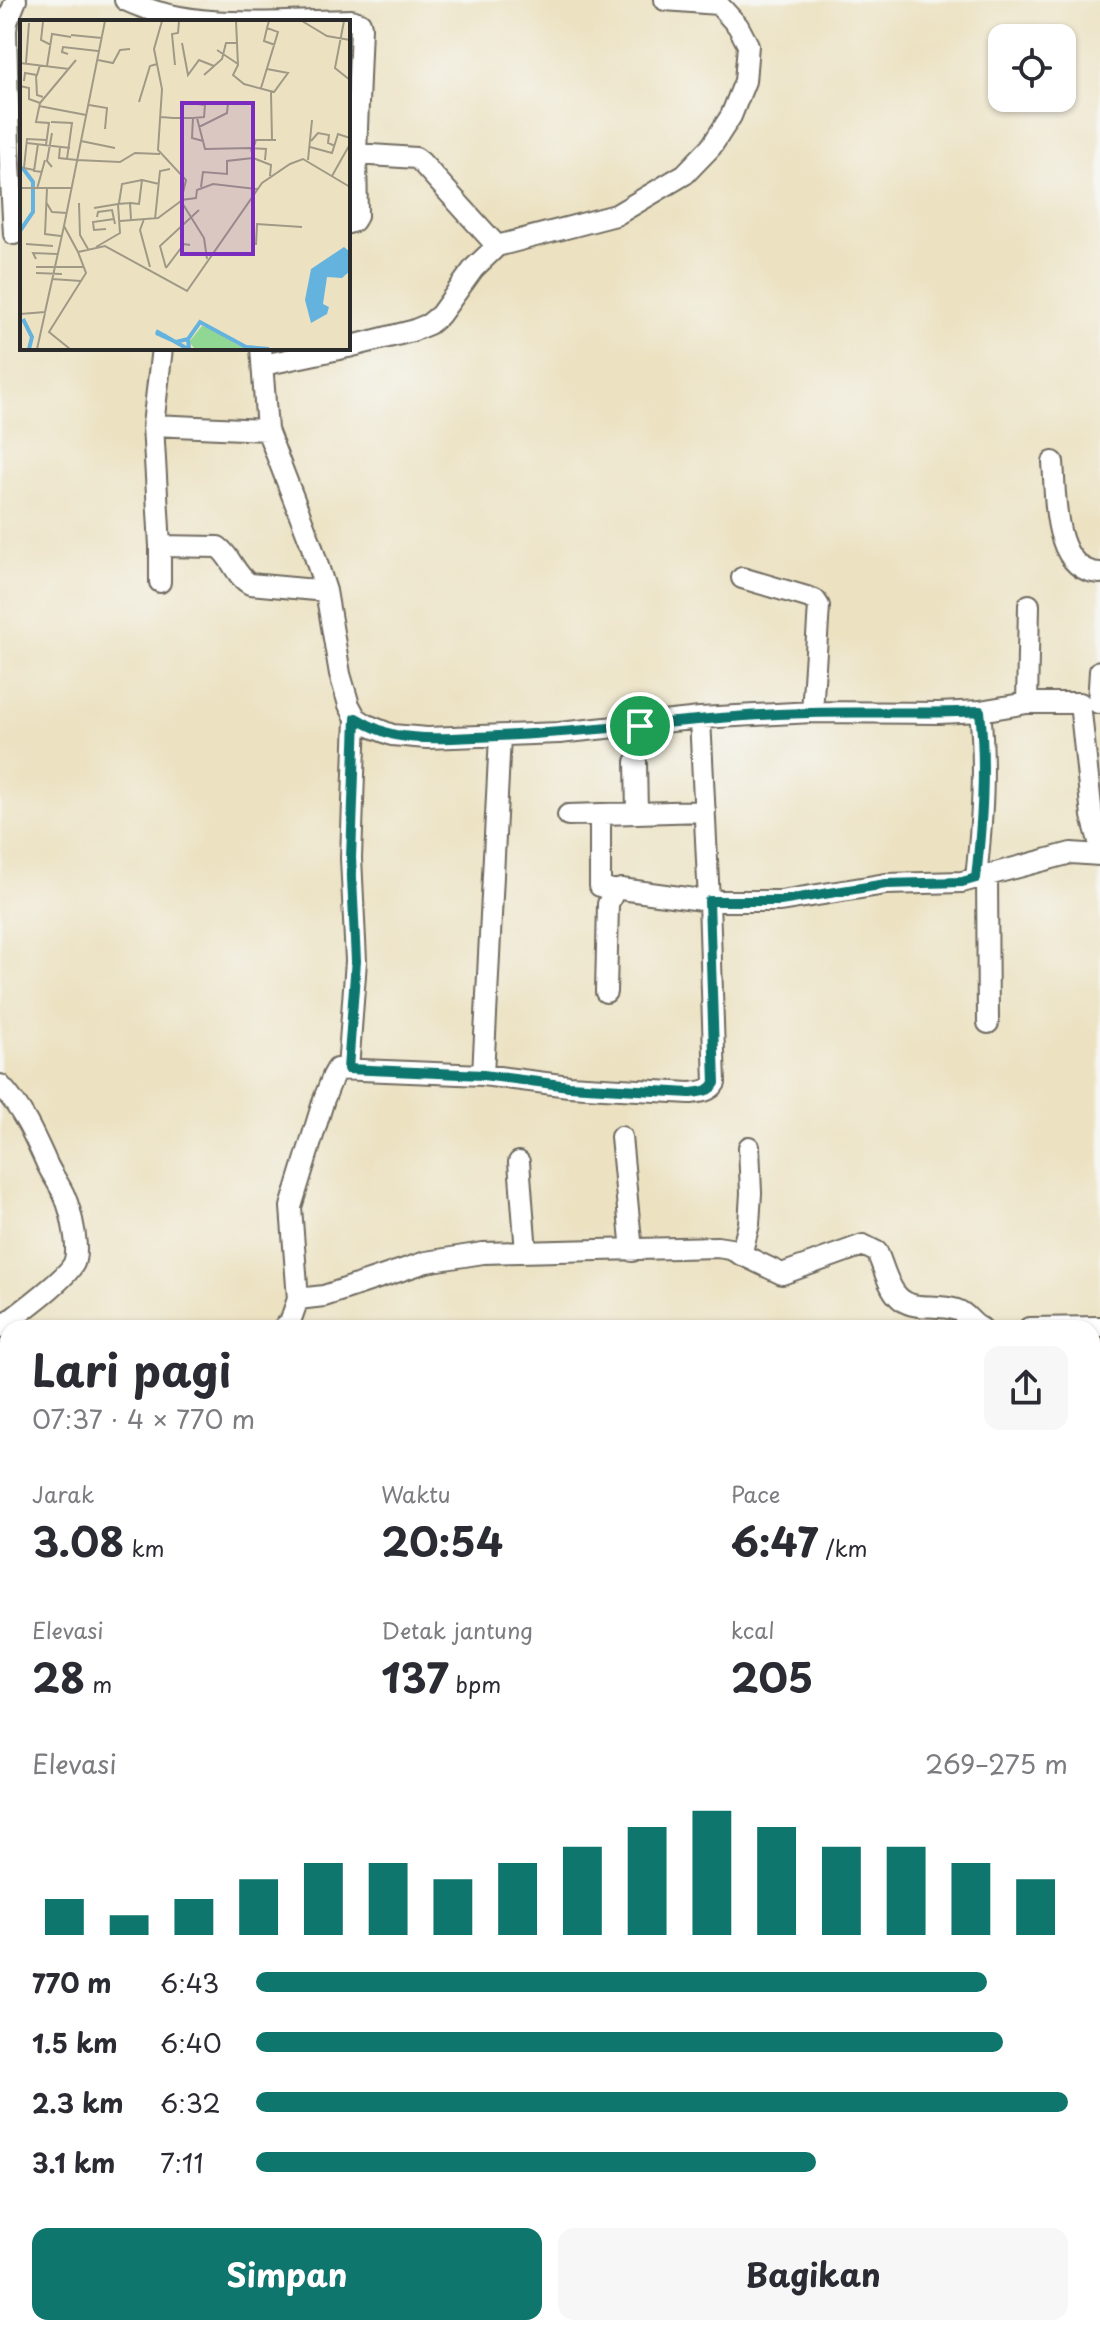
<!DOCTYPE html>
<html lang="id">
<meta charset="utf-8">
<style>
body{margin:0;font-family:"Playpen Sans",sans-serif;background:#f7f7f7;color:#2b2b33;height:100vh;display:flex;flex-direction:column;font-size:30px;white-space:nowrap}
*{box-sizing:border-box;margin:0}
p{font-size:26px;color:#7c7c81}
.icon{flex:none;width:44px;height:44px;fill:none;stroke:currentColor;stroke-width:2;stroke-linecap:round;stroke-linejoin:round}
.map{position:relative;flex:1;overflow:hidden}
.sheet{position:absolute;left:0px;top:1320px;width:1100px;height:1016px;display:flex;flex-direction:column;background:#fff;border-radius:24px 24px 0 0;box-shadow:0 2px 6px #0004}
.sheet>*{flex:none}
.buttons{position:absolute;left:988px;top:24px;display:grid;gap:16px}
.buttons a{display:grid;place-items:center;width:88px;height:88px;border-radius:16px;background:#fff;box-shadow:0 2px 6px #0004;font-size:40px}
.pin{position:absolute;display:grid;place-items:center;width:68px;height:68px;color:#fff;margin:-34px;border:4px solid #fff;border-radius:50%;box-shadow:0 2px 8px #0007}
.round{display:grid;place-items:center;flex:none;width:84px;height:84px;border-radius:16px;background:#f7f7f7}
.summary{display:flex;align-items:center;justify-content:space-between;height:136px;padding:0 32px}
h1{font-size:44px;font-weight:700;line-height:60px}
.stats{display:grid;grid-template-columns:repeat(3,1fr);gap:12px;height:136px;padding:8px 32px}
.stats div{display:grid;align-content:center}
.stats b{font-size:40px;font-weight:700}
.stats small{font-size:22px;font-weight:400}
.stats p{font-size:22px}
.chart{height:224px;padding:16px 32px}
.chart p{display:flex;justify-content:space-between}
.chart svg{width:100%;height:144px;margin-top:8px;stroke:#0f766e;stroke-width:6}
.primary-button{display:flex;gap:16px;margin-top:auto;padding:16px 32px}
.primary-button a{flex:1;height:92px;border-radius:16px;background:#0f766e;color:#fff;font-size:32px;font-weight:700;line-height:92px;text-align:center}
.primary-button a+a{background:#f7f7f7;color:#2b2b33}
ul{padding:0 32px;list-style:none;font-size:26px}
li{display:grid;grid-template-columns:128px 96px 1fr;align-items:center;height:60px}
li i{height:20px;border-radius:10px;background:#0f766e}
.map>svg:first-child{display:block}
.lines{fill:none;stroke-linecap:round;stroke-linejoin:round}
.street-casing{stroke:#6f6b60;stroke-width:24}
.primary-casing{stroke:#6f6b60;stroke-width:34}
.street{stroke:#fff;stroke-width:20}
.primary{stroke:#fabe6d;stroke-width:30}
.route-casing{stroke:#fff;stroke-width:16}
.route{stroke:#0f766e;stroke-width:10}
.inset-river{fill:none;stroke:#64b3de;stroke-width:4}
.inset-road{fill:none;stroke:#9f9986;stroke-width:2}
.view{fill:#7b2cbf;fill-opacity:0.15;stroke:#7b2cbf;stroke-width:4}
.inset-edge{fill:none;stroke:#2b2b2b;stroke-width:4}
</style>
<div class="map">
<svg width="1100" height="2336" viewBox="0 0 1100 2336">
<rect width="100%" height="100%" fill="#f6f6f2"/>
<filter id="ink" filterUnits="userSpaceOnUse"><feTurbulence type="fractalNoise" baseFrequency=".0125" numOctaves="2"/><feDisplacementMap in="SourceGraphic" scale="16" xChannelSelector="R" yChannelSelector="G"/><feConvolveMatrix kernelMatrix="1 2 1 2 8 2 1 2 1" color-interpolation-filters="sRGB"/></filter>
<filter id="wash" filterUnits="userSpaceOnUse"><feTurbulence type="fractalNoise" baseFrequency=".006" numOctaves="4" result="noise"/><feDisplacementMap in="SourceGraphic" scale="32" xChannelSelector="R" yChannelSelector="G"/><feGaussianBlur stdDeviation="1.8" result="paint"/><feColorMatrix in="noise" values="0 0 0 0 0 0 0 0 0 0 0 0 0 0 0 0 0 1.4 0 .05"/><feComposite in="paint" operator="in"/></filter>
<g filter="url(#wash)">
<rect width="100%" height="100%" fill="#ece2c2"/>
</g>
<g filter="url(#ink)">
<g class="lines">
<g class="street-casing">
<path id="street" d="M 125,0 C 192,32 278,21 351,20 L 360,23 L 361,27 L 356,154 L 357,216 L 354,221 L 348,223
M 356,154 L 416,158 L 421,162 L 497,246
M 14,234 L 9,147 L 6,31 L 7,22 L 16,0
M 348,347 L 412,331 L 429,324 L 440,315 L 474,268 L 497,246 L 616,215 L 685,174 L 711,147 L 731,116 L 745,81 L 748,45 L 738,26 L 718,4 L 665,0
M 162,348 L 153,425 L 160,546 L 218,547 C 232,557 235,576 250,584 L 326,591
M 261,348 L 267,430 L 310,541 L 326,591 L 340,674 L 349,705 L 356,718 L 367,725 L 392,735 L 427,738 L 559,733 L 700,718 L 812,712 L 939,713 L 980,711 L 1027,703 L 1080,703 L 1092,816 L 1100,845
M 263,365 L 344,348
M 153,425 L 267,430
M 1053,462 C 1056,496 1052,571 1100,573
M 160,546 L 160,582
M 742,578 L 807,597 L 815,600 L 819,606 L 812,712
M 1027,703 L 1029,605
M 1098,703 L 1100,671
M 636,762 L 637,813
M 600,814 L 600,886 L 614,891
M 568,815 L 705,811
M 987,875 L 988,1023
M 976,878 C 982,822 986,767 980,711
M 606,992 L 608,904 L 614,891 L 621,889 L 709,901 L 700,718
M 348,1069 L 356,961 L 351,858 L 356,718
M 483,1075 L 500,736
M 0,1085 C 22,1108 34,1135 47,1164 C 52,1175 60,1185 65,1197 C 71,1211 80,1249 74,1263 C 66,1280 16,1315 0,1328
M 621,1137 L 632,1251
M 519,1162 L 526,1252
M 741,1255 L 749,1224 L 751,1193 L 749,1147
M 298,1299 L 291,1207 L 324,1099 L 333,1076 L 337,1069 L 483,1075 L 569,1086 L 690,1093 C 699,1092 710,1092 715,1083 L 709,901 L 780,901 L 886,884 L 962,882 L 1071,853 L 1100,855
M 283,1328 L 290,1322 L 298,1299 L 324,1296 L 426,1262 L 483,1253 L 717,1247 L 730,1249 L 782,1274 L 863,1245 L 877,1252 C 887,1274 890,1304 919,1306 C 931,1307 945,1306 957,1310 C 967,1313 971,1324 981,1328
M 1029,1328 L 1100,1327
M 0,1491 L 8,1488
M 0,1538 L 8,1549
M 0,1868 L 8,1861
M 0,2235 L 8,2224
M 386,2328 L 388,2336"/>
</g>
<g class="primary-casing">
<path id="primary" d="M 1092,1447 L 1100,1435
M 478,2336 L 484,2328"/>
</g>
<use href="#street" class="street"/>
<use href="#primary" class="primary"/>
</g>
</g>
<g class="lines" filter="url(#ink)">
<g class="route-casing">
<path id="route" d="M 980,711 C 986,767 982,822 976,878 L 962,882 L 886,884 L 780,901 L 709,901 L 715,1083 C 710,1092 699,1092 690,1093 L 569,1086 L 483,1075 L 348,1069 L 356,961 L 351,858 L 356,718 C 368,725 381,732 395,735 C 429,741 464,737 498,736 C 592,732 685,719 778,714 C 846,710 913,715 980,711 Z"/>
</g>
<use href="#route" class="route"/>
</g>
<g transform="translate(20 20)">
<rect width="330" height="330" fill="#ece2c2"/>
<path d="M 182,306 L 186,307 L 225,329 L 175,329 L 169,322 Z" fill="#8fd792"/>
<path d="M 324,227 L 330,232 L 330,251 L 322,258 L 307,257 L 303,284 L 309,287 L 307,294 L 291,303 L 285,280 L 291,249 Z" fill="#64b3de"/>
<path class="inset-river" d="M 0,211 L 13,192 L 13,162 L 2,147M 3,299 L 12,317 L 9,329M 136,311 L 168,329M 146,316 L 136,313 L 156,322 L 168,319M 169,329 L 168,319 L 180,302 L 226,327 L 249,329"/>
<path class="inset-road" d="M 15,1 L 58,1M 85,1 L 44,206 L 58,232 L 85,226 L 167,271 L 242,163 L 270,144 L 283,139 L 330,167M 142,1 L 134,29 L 142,69 L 138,130 L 166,160 L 161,181 L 184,218 L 187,239M 216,1 L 218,45 L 213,55 L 224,64 L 254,72 L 268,53 L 247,49M 282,1 L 307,16 L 330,20M 324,1 L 315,48 L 330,60M 23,2 L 21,20 L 31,25M 247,8 L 244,21 L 255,25M 51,15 L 82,18M 162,23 L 168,55 L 179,40 L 194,46M 197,30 L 218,44M 48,34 L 42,32 L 43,27 L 78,31M 78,40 L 93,43 L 100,30 L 110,29M 0,43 L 49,49M 6,43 L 9,3M 155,45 L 152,14 L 158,13 L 159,1M 27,46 L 32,14 L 51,17M 16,55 L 17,75 L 23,77M 184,55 L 202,39 L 206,23 L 216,23M 4,61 L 5,53 L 17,55 L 20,45M 0,66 L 9,68 L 9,79 L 20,83M 241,68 L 258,12 L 247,8 L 249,1M 251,72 L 252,120M 119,82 L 130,46 L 137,44M 69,85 L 87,88 L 85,109M 19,86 L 66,95M 141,97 L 153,98 L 173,98 L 184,97 L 185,85 L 163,82 L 162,98M 173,98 L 172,118 L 183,121M 177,98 L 185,129 L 231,128 L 233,138 L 251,145 L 250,156M 31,102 L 52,103 L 47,139M 179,107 L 207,93 L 208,83 L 195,83M 32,113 L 27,141 L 32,147M 61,121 L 95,128M 291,121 L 298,113 L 309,115 L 308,123 L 315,126M 7,123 L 50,128M 18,124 L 14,151 L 22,152M 26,125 L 29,103 L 16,102 L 20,83 L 56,40M 40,127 L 39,138 L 57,140M 290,127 L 312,133 L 318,114 L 330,118M 231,128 L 246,129 L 245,140M 233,129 L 236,120 L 256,120M 57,140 L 100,142 L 115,133 L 140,134M 288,140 L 292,100M 14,150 L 4,148 L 7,119 L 27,120M 312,156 L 330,124M 181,167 L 183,152 L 207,154 L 207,141 L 233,138M 0,168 L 51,168M 27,168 L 25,214 L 41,216M 17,169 L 25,140M 161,180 L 176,178 L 177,170 L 193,164 L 237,169M 26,182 L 32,192 L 47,193M 59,183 L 60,215 L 68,229M 99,183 L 102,164 L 122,160M 74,188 L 98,184M 77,197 L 78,192 L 92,190 L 95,204M 111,199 L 110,183 L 119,184 L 122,160 L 139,164M 124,199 L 120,210 L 130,247M 135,199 L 140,151 L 150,149M 100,201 L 138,198 L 161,181M 86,209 L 74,210 L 73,202 L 94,199M 6,224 L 33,226M 236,225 L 237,204 L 282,207M 76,227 L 100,213 L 98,184 L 110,183M 16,239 L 13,233 L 37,234M 16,247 L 64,247M 146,248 L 140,226 L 179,190M 146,248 L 164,224 L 170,225M 16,253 L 42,254M 32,259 L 61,261M 0,294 L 25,292 L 44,206M 17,329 L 25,293M 50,329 L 29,312 L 66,253 L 58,232"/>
<path class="view" d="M 162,83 L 233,83 L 233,234 L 162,234 Z"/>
<rect width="330" height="330" class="inset-edge"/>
</g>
</svg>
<div class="buttons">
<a><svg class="icon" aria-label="locate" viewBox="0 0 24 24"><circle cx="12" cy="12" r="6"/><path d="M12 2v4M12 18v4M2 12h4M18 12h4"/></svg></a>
</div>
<div class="pin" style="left:640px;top:726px;background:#1e9e55"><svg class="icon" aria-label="arrive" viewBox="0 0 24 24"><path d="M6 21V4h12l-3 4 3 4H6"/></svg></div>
<section class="sheet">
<div class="summary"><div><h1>Lari pagi</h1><p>07:37 · 4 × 770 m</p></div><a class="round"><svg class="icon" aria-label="share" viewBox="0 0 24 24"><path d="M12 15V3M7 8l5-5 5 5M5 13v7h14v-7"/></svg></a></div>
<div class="stats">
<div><p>Jarak</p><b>3.08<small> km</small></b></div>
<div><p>Waktu</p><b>20:54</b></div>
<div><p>Pace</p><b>6:47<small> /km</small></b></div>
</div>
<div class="stats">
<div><p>Elevasi</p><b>28<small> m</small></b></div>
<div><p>Detak jantung</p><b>137<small> bpm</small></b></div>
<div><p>kcal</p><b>205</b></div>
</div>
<div class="chart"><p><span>Elevasi</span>269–275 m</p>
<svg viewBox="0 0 160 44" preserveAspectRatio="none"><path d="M5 44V33M15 44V38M25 44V33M35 44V27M45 44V22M55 44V22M65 44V27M75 44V22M85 44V17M95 44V11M105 44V6M115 44V11M125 44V17M135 44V17M145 44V22M155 44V27"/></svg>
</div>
<ul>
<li><b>770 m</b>6:43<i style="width:90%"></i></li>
<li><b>1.5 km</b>6:40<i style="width:92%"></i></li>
<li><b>2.3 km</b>6:32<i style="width:100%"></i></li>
<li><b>3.1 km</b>7:11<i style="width:69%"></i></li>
</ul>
<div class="primary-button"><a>Simpan</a><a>Bagikan</a></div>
</section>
</div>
